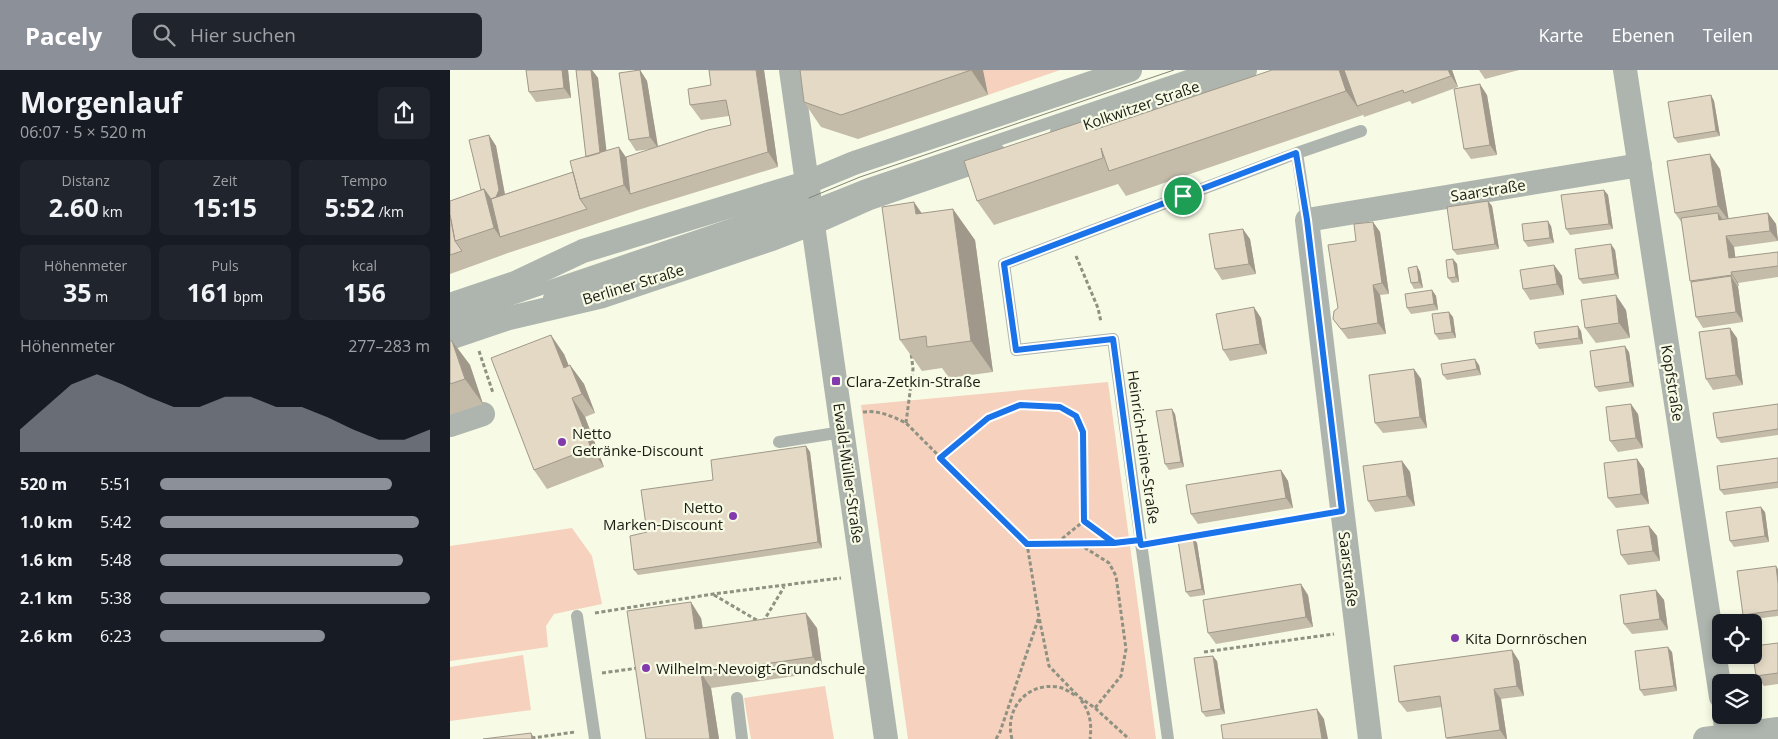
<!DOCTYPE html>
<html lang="de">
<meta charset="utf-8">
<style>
body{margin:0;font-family:"Open Sans",sans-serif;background:#20242c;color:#f1f3f6;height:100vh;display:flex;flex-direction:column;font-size:19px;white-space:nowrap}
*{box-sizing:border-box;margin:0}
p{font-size:16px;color:#9ea1a6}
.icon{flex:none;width:28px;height:28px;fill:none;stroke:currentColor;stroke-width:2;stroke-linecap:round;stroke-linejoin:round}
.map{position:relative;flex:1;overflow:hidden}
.panel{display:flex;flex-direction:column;background:#171b24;width:450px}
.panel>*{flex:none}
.controls{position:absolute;left:1262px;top:544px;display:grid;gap:10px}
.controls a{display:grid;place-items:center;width:50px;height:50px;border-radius:8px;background:#171b24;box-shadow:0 2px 8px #0003;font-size:25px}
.pin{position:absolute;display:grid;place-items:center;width:42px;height:42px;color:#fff;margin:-21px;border:2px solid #fff;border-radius:50%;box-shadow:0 1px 5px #0007}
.round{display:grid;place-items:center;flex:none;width:52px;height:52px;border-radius:8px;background:#20242c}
.summary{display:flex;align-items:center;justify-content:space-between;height:85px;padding:0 20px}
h1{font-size:28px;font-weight:700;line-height:38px}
.metrics{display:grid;grid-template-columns:repeat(3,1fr);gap:8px;height:85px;padding:5px 20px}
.metrics div{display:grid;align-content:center;border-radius:8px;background:#20242c;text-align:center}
.metrics b{font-size:25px;font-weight:700}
.metrics small{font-size:14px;font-weight:400}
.metrics p{font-size:14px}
.chart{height:140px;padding:10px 20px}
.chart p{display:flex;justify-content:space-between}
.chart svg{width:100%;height:90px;margin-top:5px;fill:#8c9099;opacity:.7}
ul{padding:0 20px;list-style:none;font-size:16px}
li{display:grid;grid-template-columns:80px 60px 1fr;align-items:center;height:38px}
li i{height:12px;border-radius:6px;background:#8c9099}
header{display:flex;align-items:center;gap:30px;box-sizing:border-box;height:70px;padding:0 25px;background:#8c9099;color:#fff}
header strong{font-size:24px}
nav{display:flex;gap:28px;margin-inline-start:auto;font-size:18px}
.search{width:350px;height:45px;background:#20242c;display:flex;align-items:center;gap:12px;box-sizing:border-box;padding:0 18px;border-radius:8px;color:#9ea1a6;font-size:19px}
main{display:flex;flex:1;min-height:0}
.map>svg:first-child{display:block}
.green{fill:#f5d1be}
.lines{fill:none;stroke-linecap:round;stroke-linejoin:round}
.path{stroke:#8f9181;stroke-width:3;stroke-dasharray:4 2.5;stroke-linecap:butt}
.lane{stroke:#adb5ae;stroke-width:12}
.street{stroke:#adb5ae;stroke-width:24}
.tram{stroke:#838576;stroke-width:1}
.wall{fill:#c4bba9}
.shaded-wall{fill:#a0988a}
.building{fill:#e4d9c5;stroke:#a0988a}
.route-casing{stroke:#fff;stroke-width:10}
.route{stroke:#1a73e8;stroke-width:6}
.poi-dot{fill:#823aac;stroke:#f7fae4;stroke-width:2}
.labels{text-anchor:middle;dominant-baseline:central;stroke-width:4.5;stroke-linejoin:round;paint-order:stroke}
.street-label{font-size:15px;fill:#1b1c14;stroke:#f7fae4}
.poi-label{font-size:15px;fill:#1b1c14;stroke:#f7fae4;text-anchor:start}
</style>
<header>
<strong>Pacely</strong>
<div class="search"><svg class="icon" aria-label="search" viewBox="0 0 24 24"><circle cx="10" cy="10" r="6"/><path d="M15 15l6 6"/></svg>Hier suchen</div>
<nav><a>Karte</a><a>Ebenen</a><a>Teilen</a></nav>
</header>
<main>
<section class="panel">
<div class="summary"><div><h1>Morgenlauf</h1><p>06:07 · 5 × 520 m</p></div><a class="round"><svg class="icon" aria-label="share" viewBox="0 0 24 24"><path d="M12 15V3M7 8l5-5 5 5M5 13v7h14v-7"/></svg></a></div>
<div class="metrics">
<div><p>Distanz</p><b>2.60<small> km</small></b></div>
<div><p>Zeit</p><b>15:15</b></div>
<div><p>Tempo</p><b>5:52<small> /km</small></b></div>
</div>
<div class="metrics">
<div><p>Höhenmeter</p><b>35<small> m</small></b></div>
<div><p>Puls</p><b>161<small> bpm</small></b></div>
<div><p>kcal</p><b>156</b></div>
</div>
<div class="chart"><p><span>Höhenmeter</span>277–283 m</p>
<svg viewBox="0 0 160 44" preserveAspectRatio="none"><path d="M0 44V33L10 22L20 11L30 6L40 11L50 17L60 22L70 22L80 17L90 17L100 22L110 22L120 27L130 33L140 38L150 38L160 33V44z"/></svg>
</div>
<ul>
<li><b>520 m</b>5:51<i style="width:86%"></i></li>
<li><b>1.0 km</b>5:42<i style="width:96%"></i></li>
<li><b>1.6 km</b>5:48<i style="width:90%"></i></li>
<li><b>2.1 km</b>5:38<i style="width:100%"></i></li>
<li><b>2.6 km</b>6:23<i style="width:61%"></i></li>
</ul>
</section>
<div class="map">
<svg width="1328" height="669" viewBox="0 0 1328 669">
<rect width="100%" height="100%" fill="#f7fae4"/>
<path class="green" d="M 533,0 L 610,0 L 538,25 Z
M 658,312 L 706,669 L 458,669 L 411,335 Z
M 122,458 L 142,486 L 152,534 L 104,544 L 96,556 L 98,577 L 0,591 L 0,476 Z
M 73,585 L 81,640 L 0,651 L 0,597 Z
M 375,616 L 384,669 L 301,669 L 294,628 Z"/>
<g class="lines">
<path class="path" d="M 626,186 L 648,238 L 651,252
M 29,281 L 43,323
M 413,342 C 428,340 442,346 456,353 L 577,474 L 589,547 L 599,596 L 629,627 L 645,638 L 679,669
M 456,353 L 463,299 L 461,282
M 490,388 L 538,348 L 570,335 L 610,337 L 626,346 L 633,362 L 634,451 L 604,475
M 634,451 L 664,473
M 708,472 L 869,445
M 577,474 L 672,472
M 629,474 L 659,493 L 666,506 L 676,579 L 671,606 L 645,638
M 264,525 L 310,552
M 145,543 L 263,524 L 391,508
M 313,552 L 334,517
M 754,582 L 884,564
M 152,603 L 188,598
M 631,630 C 640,642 642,654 640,669
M 75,669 L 125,662
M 546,669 L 550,662 L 589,547
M 562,669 C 554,639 577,612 608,617 C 615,618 621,623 626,626"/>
<path class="lane" d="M 847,83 L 857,150
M 99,228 C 204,193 310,158 413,116 L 755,0
M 0,250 L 359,128
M 329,372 L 392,362
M 127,546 L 145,669
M 287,628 L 292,669
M 718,669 L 663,269 L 566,280 L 554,194 L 847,83 L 911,61"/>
<path class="street" d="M 341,0 L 436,669
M 1175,0 L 1271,627
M 612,62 L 795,0
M 0,235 L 65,213 L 133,181 L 356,113 L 404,93 L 680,0
M 0,268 L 59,248 L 153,226 L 319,170 L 363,153 L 417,129 L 545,85
M 0,355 L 33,344
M 1274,645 L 1278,669
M 920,669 L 857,150 L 1190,95
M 1255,669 L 1328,659"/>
<path class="tram" d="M 359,128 L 410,107 L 724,0"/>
</g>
<path class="wall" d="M 76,0 L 118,0 L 121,28 L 86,32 L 79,22 Z
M 126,0 L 142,0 L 148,8 L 156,81 L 176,87 L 201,79 L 186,81 L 179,70 L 190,0 L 197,11 L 208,76 L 281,55 L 279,46 L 251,50 L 240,35 L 261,15 L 259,0 L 314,0 L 328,97 L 191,139 L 61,182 L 0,204 L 0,131 L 31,120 L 39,65 L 46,76 L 55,124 L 123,102 L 136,87 Z
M 350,0 L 533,0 L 538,25 L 408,69 L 371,57 L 354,32 Z
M 1002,0 L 1008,17 L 962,34 L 960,31 L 914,47 L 913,44 L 913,45 L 676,126 L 668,114 L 544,155 L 527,131 L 647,59 Z
M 1029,0 L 1069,0 L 1035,9 Z
M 1037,25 L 1047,85 L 1021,89 L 1014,79 Z
M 1261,25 L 1264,31 L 1270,66 L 1228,73 L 1224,68 Z
M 1270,99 L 1278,149 L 1318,143 L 1326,154 L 1328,171 L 1284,177 L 1285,188 L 1328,182 L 1328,207 L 1288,213 L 1289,216 L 1288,216 L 1293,252 L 1253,258 L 1246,247 L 1232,153 L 1225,143 Z
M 1154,120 L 1158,125 L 1163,159 L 1120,165 L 1116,159 Z
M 1038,131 L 1042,136 L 1049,179 L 1007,185 L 1003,180 Z
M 472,143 L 525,170 L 543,302 L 499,308 L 492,298 L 472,301 L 450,270 Z
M 923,152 L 930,162 L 939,224 L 930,225 L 936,264 L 898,269 L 883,249 L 888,238 L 906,171 Z
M 1101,156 L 1104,173 L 1078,177 L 1074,171 Z
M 800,169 L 806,204 L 772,210 L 765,199 Z
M 1165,180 L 1169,209 L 1133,214 L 1129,209 Z
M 1003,189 L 1007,194 L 1009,212 L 1002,213 L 998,208 Z
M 1104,195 L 1112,206 L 1114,225 L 1080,230 L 1073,219 Z
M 967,196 L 970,202 L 973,218 L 964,219 L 961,213 Z
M 982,220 L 986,226 L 988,240 L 961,244 L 957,238 Z
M 1176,240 L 1180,268 L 1146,273 L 1135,258 Z
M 1003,247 L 1006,268 L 989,270 L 985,264 Z
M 811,248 L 817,284 L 780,291 L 773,280 Z
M 1131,261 L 1133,274 L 1089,279 L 1086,274 Z
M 1287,268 L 1293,315 L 1263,320 L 1256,309 Z
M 0,271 L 2,271 L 20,295 L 33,334 L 0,345 Z
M 1179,282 L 1184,317 L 1149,322 L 1145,317 Z
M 114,284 L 119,296 L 120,295 L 134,314 L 145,343 L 135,347 L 154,397 L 97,419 L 84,400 Z
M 1029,295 L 1031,305 L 997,310 L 993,305 Z
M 964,299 L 971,309 L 977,358 L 933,363 L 925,353 Z
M 1328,334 L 1328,365 L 1271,373 L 1267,368 Z
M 725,344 L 734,397 L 719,400 L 715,394 Z
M 1188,344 L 1193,378 L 1168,382 L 1160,371 Z
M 356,376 L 360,382 L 372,478 L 188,505 L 184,500 L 197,462 L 263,410 Z
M 1328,388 L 1328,418 L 1274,425 L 1270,420 Z
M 1187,389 L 1194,399 L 1199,434 L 1166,438 L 1158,428 Z
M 952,391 L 960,402 L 965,436 L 925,442 L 918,431 Z
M 831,400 L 838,411 L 843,438 L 748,454 L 741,444 Z
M 1315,442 L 1319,472 L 1284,477 L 1280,471 Z
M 1199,456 L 1207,466 L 1210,491 L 1178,495 L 1171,485 Z
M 743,468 L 747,473 L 755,525 L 740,527 L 736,522 Z
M 1328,499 L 1328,546 L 1296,550 L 1293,545 Z
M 1206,520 L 1214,530 L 1218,560 L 1182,564 L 1174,554 Z
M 858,525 L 863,557 L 766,574 L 758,563 Z
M 251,548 L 253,558 L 367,558 L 373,602 L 261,618 L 269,669 L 196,669 Z
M 1328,573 L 1328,614 L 1314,616 L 1306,606 Z
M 1222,582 L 1227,621 L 1194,626 L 1190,620 Z
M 767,591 L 775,644 L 756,647 L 752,642 Z
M 1069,591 L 1074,626 L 1051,629 L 1057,669 L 997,669 L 992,637 L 957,642 L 949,632 Z"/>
<path class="shaded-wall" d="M 112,0 L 118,0 L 121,28 L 114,18 Z
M 141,0 L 142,0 L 148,8 L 159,102 L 151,92 Z
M 190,0 L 197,11 L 208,78 L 200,67 Z
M 306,0 L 314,0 L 328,97 L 318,82 Z
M 521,0 L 533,0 L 538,25 Z
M 889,0 L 896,0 L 907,36 L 913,45 L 896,21 Z
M 998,0 L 1002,0 L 1008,17 L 1001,6 Z
M 1030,14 L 1037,25 L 1047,85 L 1040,75 Z
M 1261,25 L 1264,31 L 1270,66 L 1266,61 Z
M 640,49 L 657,74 L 644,60 Z
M 39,65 L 46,76 L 56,131 L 50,167 L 44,158 L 34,119 Z
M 169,77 L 186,102 L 180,124 L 174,115 Z
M 1260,84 L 1270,99 L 1279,151 L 1268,136 Z
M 1154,120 L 1158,125 L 1163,159 L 1159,154 Z
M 1038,131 L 1042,136 L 1049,179 L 1045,174 Z
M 464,132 L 486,164 L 466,144 Z
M 503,139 L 525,170 L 543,302 L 521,271 Z
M 1268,143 L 1275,153 L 1269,150 Z
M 1318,143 L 1326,154 L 1328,171 L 1320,161 Z
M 1098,151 L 1101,156 L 1104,173 L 1100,168 Z
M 923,152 L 930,162 L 939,224 L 932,213 Z
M 793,159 L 800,169 L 806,204 L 799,194 Z
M 1276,166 L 1284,177 L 1287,199 L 1279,188 Z
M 1161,174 L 1165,180 L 1169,209 L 1165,204 Z
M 1003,189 L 1007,194 L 1009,212 L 1006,207 Z
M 1104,195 L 1112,206 L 1114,225 L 1107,214 Z
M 967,196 L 970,202 L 973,218 L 969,212 Z
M 1281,202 L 1288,213 L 1289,216 L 1282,205 Z
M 1281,206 L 1288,217 L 1293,252 L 1286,242 Z
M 923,215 L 930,225 L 936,264 L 928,253 Z
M 982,220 L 986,226 L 988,240 L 984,234 Z
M 1166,225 L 1176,240 L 1180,268 L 1169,253 Z
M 804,237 L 811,248 L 817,284 L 810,274 Z
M 999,242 L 1003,247 L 1006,268 L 1002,262 Z
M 1128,256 L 1131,261 L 1133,274 L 1129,268 Z
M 1280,258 L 1287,268 L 1293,315 L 1286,305 Z
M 101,265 L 114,284 L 127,317 L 114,298 Z
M 2,271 L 20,295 L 33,334 L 15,309 Z
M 1175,276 L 1179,282 L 1184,317 L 1180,312 Z
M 1025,289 L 1029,295 L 1031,305 L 1027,299 Z
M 120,295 L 134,314 L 145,343 L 132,324 Z
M 964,299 L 971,309 L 977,358 L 970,347 Z
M 122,328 L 135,347 L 154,397 L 141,378 Z
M 1181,334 L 1188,344 L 1193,378 L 1186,368 Z
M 722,339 L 725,344 L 734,397 L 731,392 Z
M 356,376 L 360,382 L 372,478 L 368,472 Z
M 1187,389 L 1194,399 L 1199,434 L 1191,424 Z
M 952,391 L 960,402 L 965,436 L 957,426 Z
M 831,400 L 838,411 L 843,438 L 836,428 Z
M 1311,437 L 1315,442 L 1319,472 L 1315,466 Z
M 1199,456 L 1207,466 L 1210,491 L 1203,481 Z
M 743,468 L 747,473 L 755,525 L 752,519 Z
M 1326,496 L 1328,499 L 1328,513 Z
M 851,514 L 858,525 L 863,557 L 856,547 Z
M 1206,520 L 1214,530 L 1218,560 L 1210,549 Z
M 241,532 L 251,548 L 255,574 L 245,559 Z
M 356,543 L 367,558 L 373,602 L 363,587 Z
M 1218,577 L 1222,582 L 1227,621 L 1224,616 Z
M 1062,580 L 1069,591 L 1074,626 L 1067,616 Z
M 763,586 L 767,591 L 775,644 L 771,639 Z
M 251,603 L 261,618 L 269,669 L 260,669 Z
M 1044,619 L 1051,629 L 1057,669 L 1056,669 L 1050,660 Z
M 867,639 L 874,649 L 878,669 L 872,669 Z
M 81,663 L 85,669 L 82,669 Z"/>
<path class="building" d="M 76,0 L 112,0 L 114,18 L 79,22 Z
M 126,0 L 141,0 L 150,83 L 136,87 Z
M 190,0 L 200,67 L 179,70 L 169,3 Z
M 259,0 L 306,0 L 318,82 L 180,124 L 176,87 L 258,60 L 281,55 L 276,30 L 240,35 L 238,19 L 261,15 Z
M 350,0 L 521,0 L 391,45 L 354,32 Z
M 822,0 L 889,0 L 896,21 L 659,101 L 651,78 L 653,88 L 527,131 L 514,91 L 640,49 L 644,60 Z
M 894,0 L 998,0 L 1001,6 L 954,23 L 953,20 L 907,36 Z
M 1030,14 L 1040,75 L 1014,79 L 1004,19 Z
M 1261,25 L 1266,61 L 1224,68 L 1218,32 Z
M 39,65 L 49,120 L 46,127 L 41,129 L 34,119 L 31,120 L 19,70 Z
M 169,77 L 174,115 L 130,129 L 120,91 Z
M 1260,84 L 1268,136 L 1225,143 L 1217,91 Z
M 123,102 L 130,129 L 137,139 L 50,167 L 41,129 Z
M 34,119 L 44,158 L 5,171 L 0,145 L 0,131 Z
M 1154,120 L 1159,154 L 1116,159 L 1111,125 Z
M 1038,131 L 1045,174 L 1003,180 L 997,137 Z
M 464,132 L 466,144 L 503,139 L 521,271 L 477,277 L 476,266 L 450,270 L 432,137 Z
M 1268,143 L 1269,150 L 1318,143 L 1320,161 L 1276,166 L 1279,188 L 1328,182 L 1328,196 L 1281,202 L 1282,205 L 1240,211 L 1231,148 Z
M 0,145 L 5,171 L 12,181 L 0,185 Z
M 1098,151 L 1100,168 L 1074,171 L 1072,154 Z
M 923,152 L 932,213 L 923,215 L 928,253 L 891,259 L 883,249 L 884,241 L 888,238 L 878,175 L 906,171 L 904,154 Z
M 793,159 L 799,194 L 765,199 L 759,164 Z
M 1161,174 L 1165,204 L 1129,209 L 1125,179 Z
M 1003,189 L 1006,207 L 998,208 L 996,190 Z
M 1104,195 L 1107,214 L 1073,219 L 1070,200 Z
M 967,196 L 969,212 L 961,213 L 958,198 Z
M 1281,206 L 1286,242 L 1246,247 L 1241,212 Z
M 982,220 L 984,234 L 957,238 L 955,224 Z
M 1166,225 L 1169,253 L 1135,258 L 1131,230 Z
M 804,237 L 810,274 L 773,280 L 766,244 Z
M 999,242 L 1002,262 L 985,264 L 982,244 Z
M 1128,256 L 1129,268 L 1086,274 L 1084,262 Z
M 1280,258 L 1286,305 L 1256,309 L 1249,262 Z
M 101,265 L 114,298 L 120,295 L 132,324 L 122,328 L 141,378 L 84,400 L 41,288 Z
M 0,271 L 2,271 L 15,309 L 0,314 Z
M 1175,276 L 1180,312 L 1145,317 L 1140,281 Z
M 1025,289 L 1027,299 L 993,305 L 991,294 Z
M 964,299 L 970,347 L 925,353 L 919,305 Z
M 1181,334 L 1186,368 L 1160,371 L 1156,337 Z
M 1328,334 L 1328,359 L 1267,368 L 1263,343 Z
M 722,339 L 731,392 L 715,394 L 706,341 Z
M 356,376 L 368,472 L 184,500 L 180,466 L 197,462 L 191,420 L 263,410 L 261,390 Z
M 1328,388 L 1328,412 L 1270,420 L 1267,396 Z
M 1187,389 L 1191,424 L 1158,428 L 1154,393 Z
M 952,391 L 957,426 L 918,431 L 913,396 Z
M 831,400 L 836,428 L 741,444 L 736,415 Z
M 1311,437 L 1315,466 L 1280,471 L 1276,442 Z
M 1199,456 L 1203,481 L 1171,485 L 1167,460 Z
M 743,468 L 752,519 L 736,522 L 728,470 Z
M 1326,496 L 1328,513 L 1328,540 L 1293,545 L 1287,501 Z
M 851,514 L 856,547 L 758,563 L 753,530 Z
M 1206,520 L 1210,549 L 1174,554 L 1170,525 Z
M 241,532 L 245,559 L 356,543 L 363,587 L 251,603 L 260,669 L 196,669 L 177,541 Z
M 1328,573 L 1328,603 L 1306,606 L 1303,585 L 1304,576 Z
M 1218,577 L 1224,616 L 1190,620 L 1185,581 Z
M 1062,580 L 1067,616 L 1044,619 L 1050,660 L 996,668 L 990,626 L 949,632 L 944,596 Z
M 763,586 L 771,639 L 752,642 L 744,588 Z
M 867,639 L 872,669 L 773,669 L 771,655 Z
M 81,663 L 82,669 L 33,669 Z"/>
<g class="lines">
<g class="route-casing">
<path id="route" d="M 733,126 L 554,194 L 566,280 L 663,269 L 690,470 L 664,473 L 577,474 L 490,388 L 538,348 L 570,335 L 610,337 L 626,346 L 633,362 L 634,451 L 664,473 L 690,470 L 691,475 L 892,441 L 857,150 L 846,83 L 733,126"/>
</g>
<use href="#route" class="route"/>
</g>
<g class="poi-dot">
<rect x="381" y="306" width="10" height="10" rx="2.5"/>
<circle cx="112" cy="372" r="5"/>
<circle cx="283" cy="446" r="5"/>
<circle cx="1005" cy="568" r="5"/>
<circle cx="196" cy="598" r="5"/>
</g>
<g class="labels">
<g class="street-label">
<text transform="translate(691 35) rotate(-19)">Kolkwitzer Straße</text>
<text transform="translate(1038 120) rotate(-9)">Saarstraße</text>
<text transform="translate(183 214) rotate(-17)">Berliner Straße</text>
<text transform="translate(1223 313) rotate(81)">Kopfstraße</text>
<text transform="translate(694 377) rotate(82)">Heinrich-Heine-Straße</text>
<text transform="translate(399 403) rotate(82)">Ewald-Müller-Straße</text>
<text transform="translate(899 499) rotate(83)">Saarstraße</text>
</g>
<g class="poi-label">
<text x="396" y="311">Clara-Zetkin-Straße</text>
<text x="122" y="363">Netto<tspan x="122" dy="17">Getränke-Discount</tspan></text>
<text x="273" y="437" text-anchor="end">Netto<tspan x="273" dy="17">Marken-Discount</tspan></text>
<text x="1015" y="568">Kita Dornröschen</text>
<text x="206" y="598">Wilhelm-Nevoigt-Grundschule</text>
</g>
</g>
</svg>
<div class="controls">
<a><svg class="icon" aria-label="locate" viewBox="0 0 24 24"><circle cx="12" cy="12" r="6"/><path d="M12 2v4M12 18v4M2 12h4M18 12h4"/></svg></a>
<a><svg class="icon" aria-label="layers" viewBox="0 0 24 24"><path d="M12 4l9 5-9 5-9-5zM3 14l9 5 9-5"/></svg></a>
</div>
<div class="pin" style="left:733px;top:126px;background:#1e9e55"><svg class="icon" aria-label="arrive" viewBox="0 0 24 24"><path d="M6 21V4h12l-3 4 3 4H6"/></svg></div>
</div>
</main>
